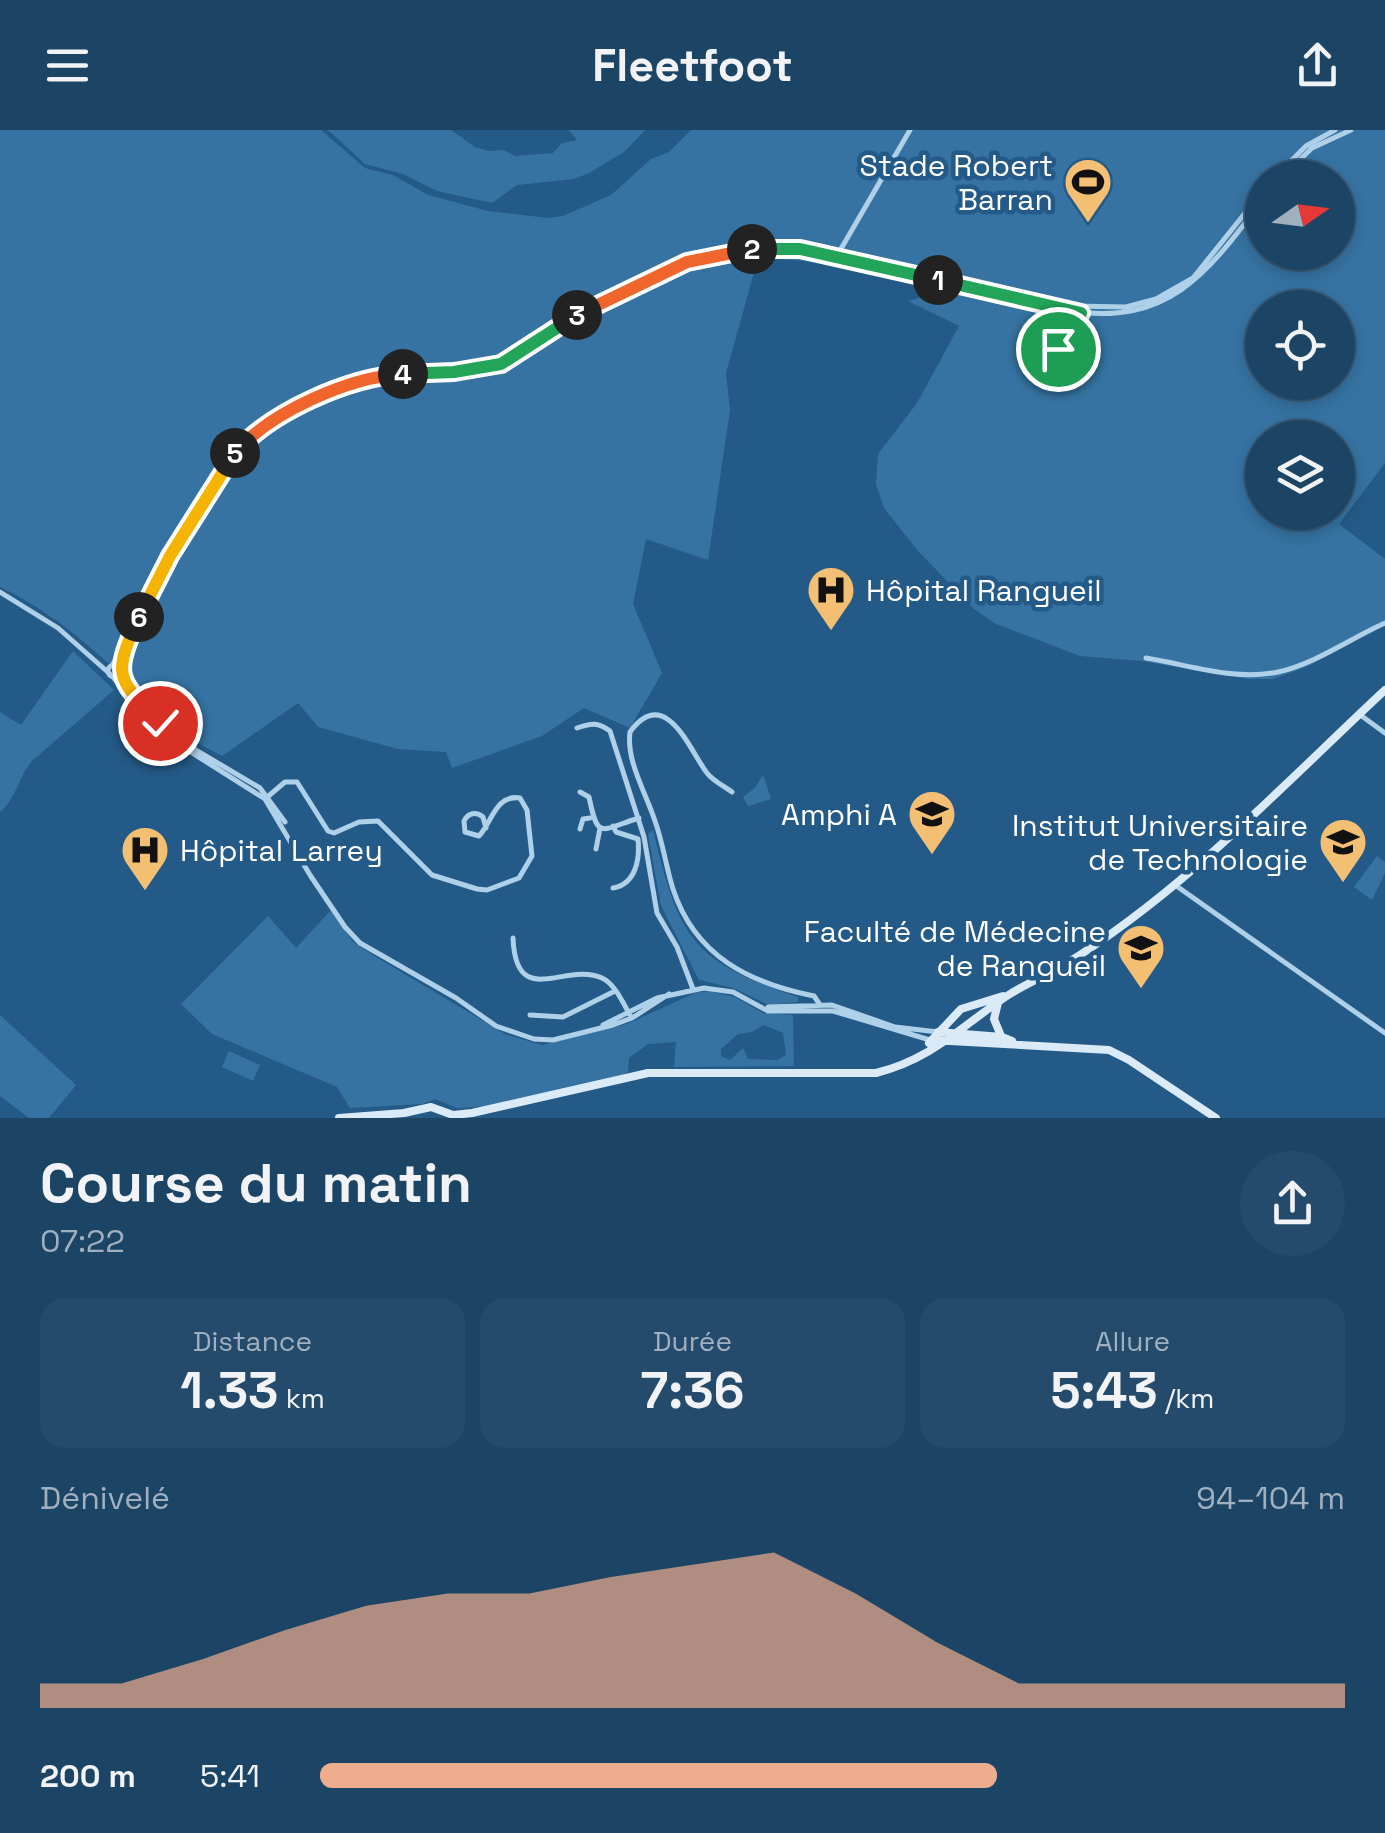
<!DOCTYPE html>
<html lang="fr">
<meta charset="utf-8">
<style>
body{margin:0;font-family:"Space Grotesk",sans-serif;background:#244b6b;color:#f1f3f6;height:100vh;display:flex;flex-direction:column;font-size:38px;white-space:nowrap}
*{box-sizing:border-box;margin:0}
p{font-size:32px;color:#a0b0bf}
.icon{flex:none;width:55px;height:55px;fill:none;stroke:currentColor;stroke-width:2;stroke-linecap:round;stroke-linejoin:round}
.map{position:relative;height:988px;overflow:hidden}
.details{display:flex;flex-direction:column;background:#1b4465;flex:1}
.details>*{flex:none}
.needle{width:65px;rotate:76deg}
.controls{position:absolute;left:1245px;top:30px;display:grid;gap:20px}
.controls a{display:grid;place-items:center;width:110px;height:110px;border-radius:50%;background:#1b4465;box-shadow:0 5px 15px #0003,0 0 0 2px #395c79;font-size:50px}
.pin{position:absolute;display:grid;place-items:center;width:85px;height:85px;color:#fff;margin:-42px;border:5px solid #fff;border-radius:50%;box-shadow:0 2px 10px #0007}
.km{position:absolute;width:50px;height:50px;margin:-25px;border-radius:50%;background:#222;color:#fff;font-size:28px;line-height:50px;text-align:center}
.round{display:grid;place-items:center;flex:none;width:105px;height:105px;border-radius:52px;background:#244b6b}
.head{display:flex;align-items:center;justify-content:space-between;height:170px;padding:0 40px}
h1{font-size:55px;font-weight:700;line-height:75px}
.stats{display:grid;grid-template-columns:repeat(3,1fr);gap:15px;height:170px;padding:10px 40px}
.stats div{display:grid;align-content:center;border-radius:25px;background:#244b6b;text-align:center}
.stats b{font-size:50px;font-weight:700}
.stats small{font-size:28px;font-weight:400}
.stats p{font-size:28px}
.chart{height:280px;padding:20px 40px}
.chart p{display:flex;justify-content:space-between}
.chart svg{width:100%;height:180px;margin-top:10px;fill:#eead8d;opacity:.7}
ul{padding:0 40px;list-style:none;font-size:32px}
li{display:grid;grid-template-columns:160px 120px 1fr;align-items:center;height:75px}
li i{height:25px;border-radius:12px;background:#eead8d}
header{display:flex;justify-content:space-between;align-items:center;height:130px;padding:0 40px;background:#1b4465;font-size:45px;font-weight:700}
.map>svg:first-child{display:block}
.green{fill:#3673a2;fill-rule:evenodd}
.lines{fill:none;stroke-linecap:round;stroke-linejoin:round}
.street{stroke:#afd0e9;stroke-width:5}
.secondary{stroke:#daeaf7;stroke-width:8}
.split-1-casing{stroke:#fff;stroke-width:20}
.split-2-casing{stroke:#fff;stroke-width:20}
.split-3-casing{stroke:#fff;stroke-width:20}
.split-4-casing{stroke:#fff;stroke-width:20}
.split-5-casing{stroke:#fff;stroke-width:20}
.split-6-casing{stroke:#fff;stroke-width:20}
.split-7-casing{stroke:#fff;stroke-width:20}
.split-1{stroke:#22a559;stroke-width:12}
.split-2{stroke:#22a559;stroke-width:12}
.split-3{stroke:#f0652b;stroke-width:12}
.split-4{stroke:#22a559;stroke-width:12}
.split-5{stroke:#f0652b;stroke-width:12}
.split-6{stroke:#f5b400;stroke-width:12}
.split-7{stroke:#f5b400;stroke-width:12}
.labels{text-anchor:middle;dominant-baseline:central;stroke-width:9;stroke-linejoin:round;paint-order:stroke}
.poi-label{font-size:30px;fill:#fff;stroke:#245a87;text-anchor:end}
</style>
<header><svg class="icon" aria-label="menu" viewBox="0 0 24 24"><path d="M4 6h16M4 12h16M4 18h16"/></svg>Fleetfoot<svg class="icon" aria-label="share" viewBox="0 0 24 24"><path d="M12 15V3M7 8l5-5 5 5M5 13v7h14v-7"/></svg></header>
<div class="map">
<svg width="1385" height="988" viewBox="0 0 1385 988">
<rect width="100%" height="100%" fill="#245a87"/>
<path class="green" d="M 0,0 L 321,0 L 365,38 L 393,45 L 428,65 L 488,81 L 548,88 L 563,86 L 611,65 L 651,29 L 669,22 L 691,0 L 1385,0 L 1385,333 L 1339,394 L 1385,429 L 1385,490 L 1311,535 L 1273,549 L 1248,549 L 1141,531 L 1080,526 L 994,493 L 974,479 L 918,421 L 884,378 L 876,354 L 878,324 L 917,273 L 959,196 L 908,171 L 947,160 C 882,142 826,130 758,128 L 726,243 L 730,280 L 708,430 L 646,409 L 633,474 L 662,543 L 630,598 L 584,578 L 542,606 L 452,638 L 446,622 L 398,619 L 318,597 L 298,573 L 222,626 C 209,619 178,603 170,595 C 124,546 66,488 0,457 ZM 1262,48 L 1338,48 L 1338,122 L 1262,122 ZM 1262,178 L 1338,178 L 1338,252 L 1262,252 ZM 1262,308 L 1338,308 L 1338,382 L 1262,382 Z
M 328,0 L 451,0 L 475,17 L 489,21 L 503,20 L 515,26 L 553,23 L 562,13 L 577,10 L 569,0 L 645,0 L 624,22 L 589,43 L 574,49 L 517,55 L 492,73 L 437,61 L 403,44 L 365,34 Z
M 73,521 L 114,560 L 32,631 C 19,646 16,669 0,682 L 0,582 L 21,595 Z
M 763,645 L 771,669 L 748,676 L 743,667 L 755,658 Z
M 653,700 C 679,807 690,831 798,867 L 798,872 L 769,875 L 733,858 L 699,850 L 661,776 L 648,704 Z
M 1377,726 L 1385,732 L 1385,743 L 1372,770 L 1354,757 Z
M 331,780 L 353,812 L 376,827 L 505,904 L 542,915 L 627,894 L 695,863 L 709,861 L 735,867 L 763,883 L 793,885 L 794,936 L 674,937 L 676,912 L 648,914 L 629,928 L 628,942 L 623,945 L 491,976 L 457,978 L 435,969 L 422,974 L 350,978 L 337,957 L 212,904 L 181,874 L 268,786 L 296,818 ZM 764,895 L 783,903 L 786,925 L 777,930 L 748,929 L 743,918 L 730,930 L 721,926 L 721,919 L 738,904 L 752,902 Z
M 0,885 L 76,955 L 49,988 L 29,988 L 0,966 Z
M 229,921 L 260,935 L 253,951 L 222,937 Z"/>
<g class="lines">
<path class="street" d="M 1274,48 L 1306,16 L 1335,0
M 1281,48 L 1312,18 L 1351,0
M 808,121 L 1070,181 C 1170,196 1208,142 1262,71
M 838,124 L 910,0
M 1027,213 L 1044,219 L 1058,219 L 1067,210 L 1081,182
M 0,462 L 58,498 L 110,544
M 1146,528 C 1190,535 1234,551 1278,542 C 1315,534 1351,508 1385,493
M108 541a6 6 0 1 1 12 0a6 6 0 1 1-12 0Z
M 112,536 L 170,427 L 238,319 L 268,295 L 339,258 L 391,245 L 454,242 L 501,234 L 586,180 L 677,136 L 707,126 L 756,119 L 839,122 L 1074,176 L 1126,177 L 1156,169 L 1193,148 L 1262,62
M 120,539 L 126,518
M 120,543 L 126,556 L 163,596 L 194,619 L 260,658 L 285,692
M 113,547 L 133,573 L 167,607 L 265,669 L 310,745 L 345,797 L 360,813 L 456,868 L 496,896 L 534,909 L 553,910 L 613,895 L 632,888 L 669,864
M 1359,584 L 1385,603
M 577,598 C 591,593 598,592 610,601 L 644,707 L 657,783 L 677,817 L 693,859
M 580,662 L 589,667 C 598,711 600,700 639,688
M 732,662 C 724,656 713,651 707,643 C 691,623 666,553 630,602 C 626,631 646,663 655,691 C 663,713 666,737 673,759 C 695,826 749,853 814,866 L 820,875
M 265,669 L 285,652 L 297,652 L 328,701 L 334,703 L 359,692 L 378,691 L 432,745 L 477,759 L 487,760 L 519,748 L 532,726 L 527,680 L 520,668 C 496,664 492,692 479,706 L 465,702 L 464,691 C 468,683 476,681 483,687 L 486,698
M 580,699 L 583,689 L 590,688
M 596,719 L 600,698
M 1175,755 L 1385,903
M 613,758 C 636,754 640,729 638,709 L 616,702 L 613,696
M 513,808 C 516,881 565,831 602,848 C 615,854 623,873 630,885
M 768,877 L 832,875 L 895,897 L 938,902
M 530,885 L 563,887 L 615,861
M 603,895 L 657,868 L 704,858 L 733,862 L 768,881 L 833,881 L 930,910"/>
<path class="secondary" d="M 1064,835 C 1183,762 1283,655 1385,560
M 998,873 L 994,889 L 1001,906
M 938,902 L 1002,907 L 1012,911
M 932,910 L 1109,920 L 1129,930 L 1216,988
M 929,913 L 961,879 L 1003,866
M 339,988 L 404,983 L 431,977 L 453,985 L 472,983 L 648,943 L 876,943 C 935,928 963,894 1010,864 C 1026,854 1043,847 1059,837"/>
</g>
<g class="lines">
<g class="split-1-casing">
<path id="split-1" d="M 938,150 L 1081,183 L 1067,210 L 1058,219"/>
</g>
<g class="split-2-casing">
<path id="split-2" d="M 752,119 L 800,119 L 938,150"/>
</g>
<g class="split-3-casing">
<path id="split-3" d="M 577,185 L 687,132 L 752,119"/>
</g>
<g class="split-4-casing">
<path id="split-4" d="M 403,244 L 454,242 L 501,234 L 577,185"/>
</g>
<g class="split-5-casing">
<path id="split-5" d="M 235,323 C 270,282 349,247 403,244"/>
</g>
<g class="split-6-casing">
<path id="split-6" d="M 139,487 L 170,426 L 235,323"/>
</g>
<g class="split-7-casing">
<path id="split-7" d="M 139,487 C 112,547 116,547 160,593"/>
</g>
<use href="#split-1" class="split-1"/>
<use href="#split-2" class="split-2"/>
<use href="#split-3" class="split-3"/>
<use href="#split-4" class="split-4"/>
<use href="#split-5" class="split-5"/>
<use href="#split-6" class="split-6"/>
<use href="#split-7" class="split-7"/>
</g>
<defs>
<g id="stadium-pin" transform="scale(2.5)"><path d="M0 17L-7.5 6A9.5 9.5 0 1 1 7.5 6Z" fill="#f3c073" stroke="#245a87"/><path d="M0-5a6.5 5 0 1 0 0 10a6.5 5 0 1 0 0-10ZM-3.5-1.8h7v3.6h-7Z" fill="#111"/></g>
<g id="hospital-pin" transform="scale(2.5)"><path d="M0 17L-7.5 6A9.5 9.5 0 1 1 7.5 6Z" fill="#f3c073" stroke="#245a87"/><path d="M-5-5h3v3.5h4V-5h3V5h-3V1.5h-4V5h-3Z" fill="#111"/></g>
<g id="university-pin" transform="scale(2.5)"><path d="M0 17L-7.5 6A9.5 9.5 0 1 1 7.5 6Z" fill="#f3c073" stroke="#245a87"/><path d="M0-5L7-2L0 1L-7-2ZM-4 1L0 2.5L4 1V4Q0 6-4 4Z" fill="#111"/></g>
</defs>
<g fill-rule="evenodd">
<use href="#stadium-pin" x="1088" y="52"/>
<use href="#hospital-pin" x="831" y="460"/>
<use href="#university-pin" x="932" y="684"/>
<use href="#university-pin" x="1343" y="712"/>
<use href="#hospital-pin" x="145" y="720"/>
<use href="#university-pin" x="1141" y="818"/>
</g>
<g class="labels">
<g class="poi-label">
<text x="1053" y="35">Stade Robert<tspan x="1053" dy="34">Barran</tspan></text>
<text x="866" y="460" text-anchor="start">Hôpital Rangueil</text>
<text x="897" y="684">Amphi A</text>
<text x="1308" y="695">Institut Universitaire<tspan x="1308" dy="34">de Technologie</tspan></text>
<text x="180" y="720" text-anchor="start">Hôpital Larrey</text>
<text x="1106" y="801">Faculté de Médecine<tspan x="1106" dy="34">de Rangueil</tspan></text>
</g>
</g>
</svg>
<div class="controls">
<a><svg class="needle" viewBox="-14 -14 28 28"><path d="M0-13l5 13h-10z" fill="#e53935"/><path d="M0 13l5-13h-10z" fill="#a0b0bf"/></svg></a>
<a><svg class="icon" aria-label="locate" viewBox="0 0 24 24"><circle cx="12" cy="12" r="6"/><path d="M12 2v4M12 18v4M2 12h4M18 12h4"/></svg></a>
<a><svg class="icon" aria-label="layers" viewBox="0 0 24 24"><path d="M12 4l9 5-9 5-9-5zM3 14l9 5 9-5"/></svg></a>
</div>
<div class="pin" style="left:1058px;top:219px;background:#1e9e55"><svg class="icon" aria-label="arrive" viewBox="0 0 24 24"><path d="M6 21V4h12l-3 4 3 4H6"/></svg></div>
<div class="pin" style="left:160px;top:593px;background:#d93025"><svg class="icon" aria-label="check" viewBox="0 0 24 24"><path d="M5 12l5 5 9-10"/></svg></div>
<b class="km" style="left:938px;top:150px">1</b>
<b class="km" style="left:752px;top:119px">2</b>
<b class="km" style="left:577px;top:185px">3</b>
<b class="km" style="left:403px;top:244px">4</b>
<b class="km" style="left:235px;top:323px">5</b>
<b class="km" style="left:139px;top:487px">6</b>
</div>
<section class="details">
<div class="head"><div><h1>Course du matin</h1><p>07:22</p></div><a class="round"><svg class="icon" aria-label="share" viewBox="0 0 24 24"><path d="M12 15V3M7 8l5-5 5 5M5 13v7h14v-7"/></svg></a></div>
<div class="stats">
<div><p>Distance</p><b>1.33<small> km</small></b></div>
<div><p>Durée</p><b>7:36</b></div>
<div><p>Allure</p><b>5:43<small> /km</small></b></div>
</div>
<div class="chart"><p><span>Dénivelé</span>94–104 m</p>
<svg viewBox="0 0 160 44" preserveAspectRatio="none"><path d="M0 44V38L10 38L20 32L30 25L40 19L50 16L60 16L70 12L80 9L90 6L100 16L110 28L120 38L130 38L140 38L150 38L160 38V44z"/></svg>
</div>
<ul>
<li><b>200 m</b>5:41<i style="width:66%"></i></li>
</ul>
</section>
